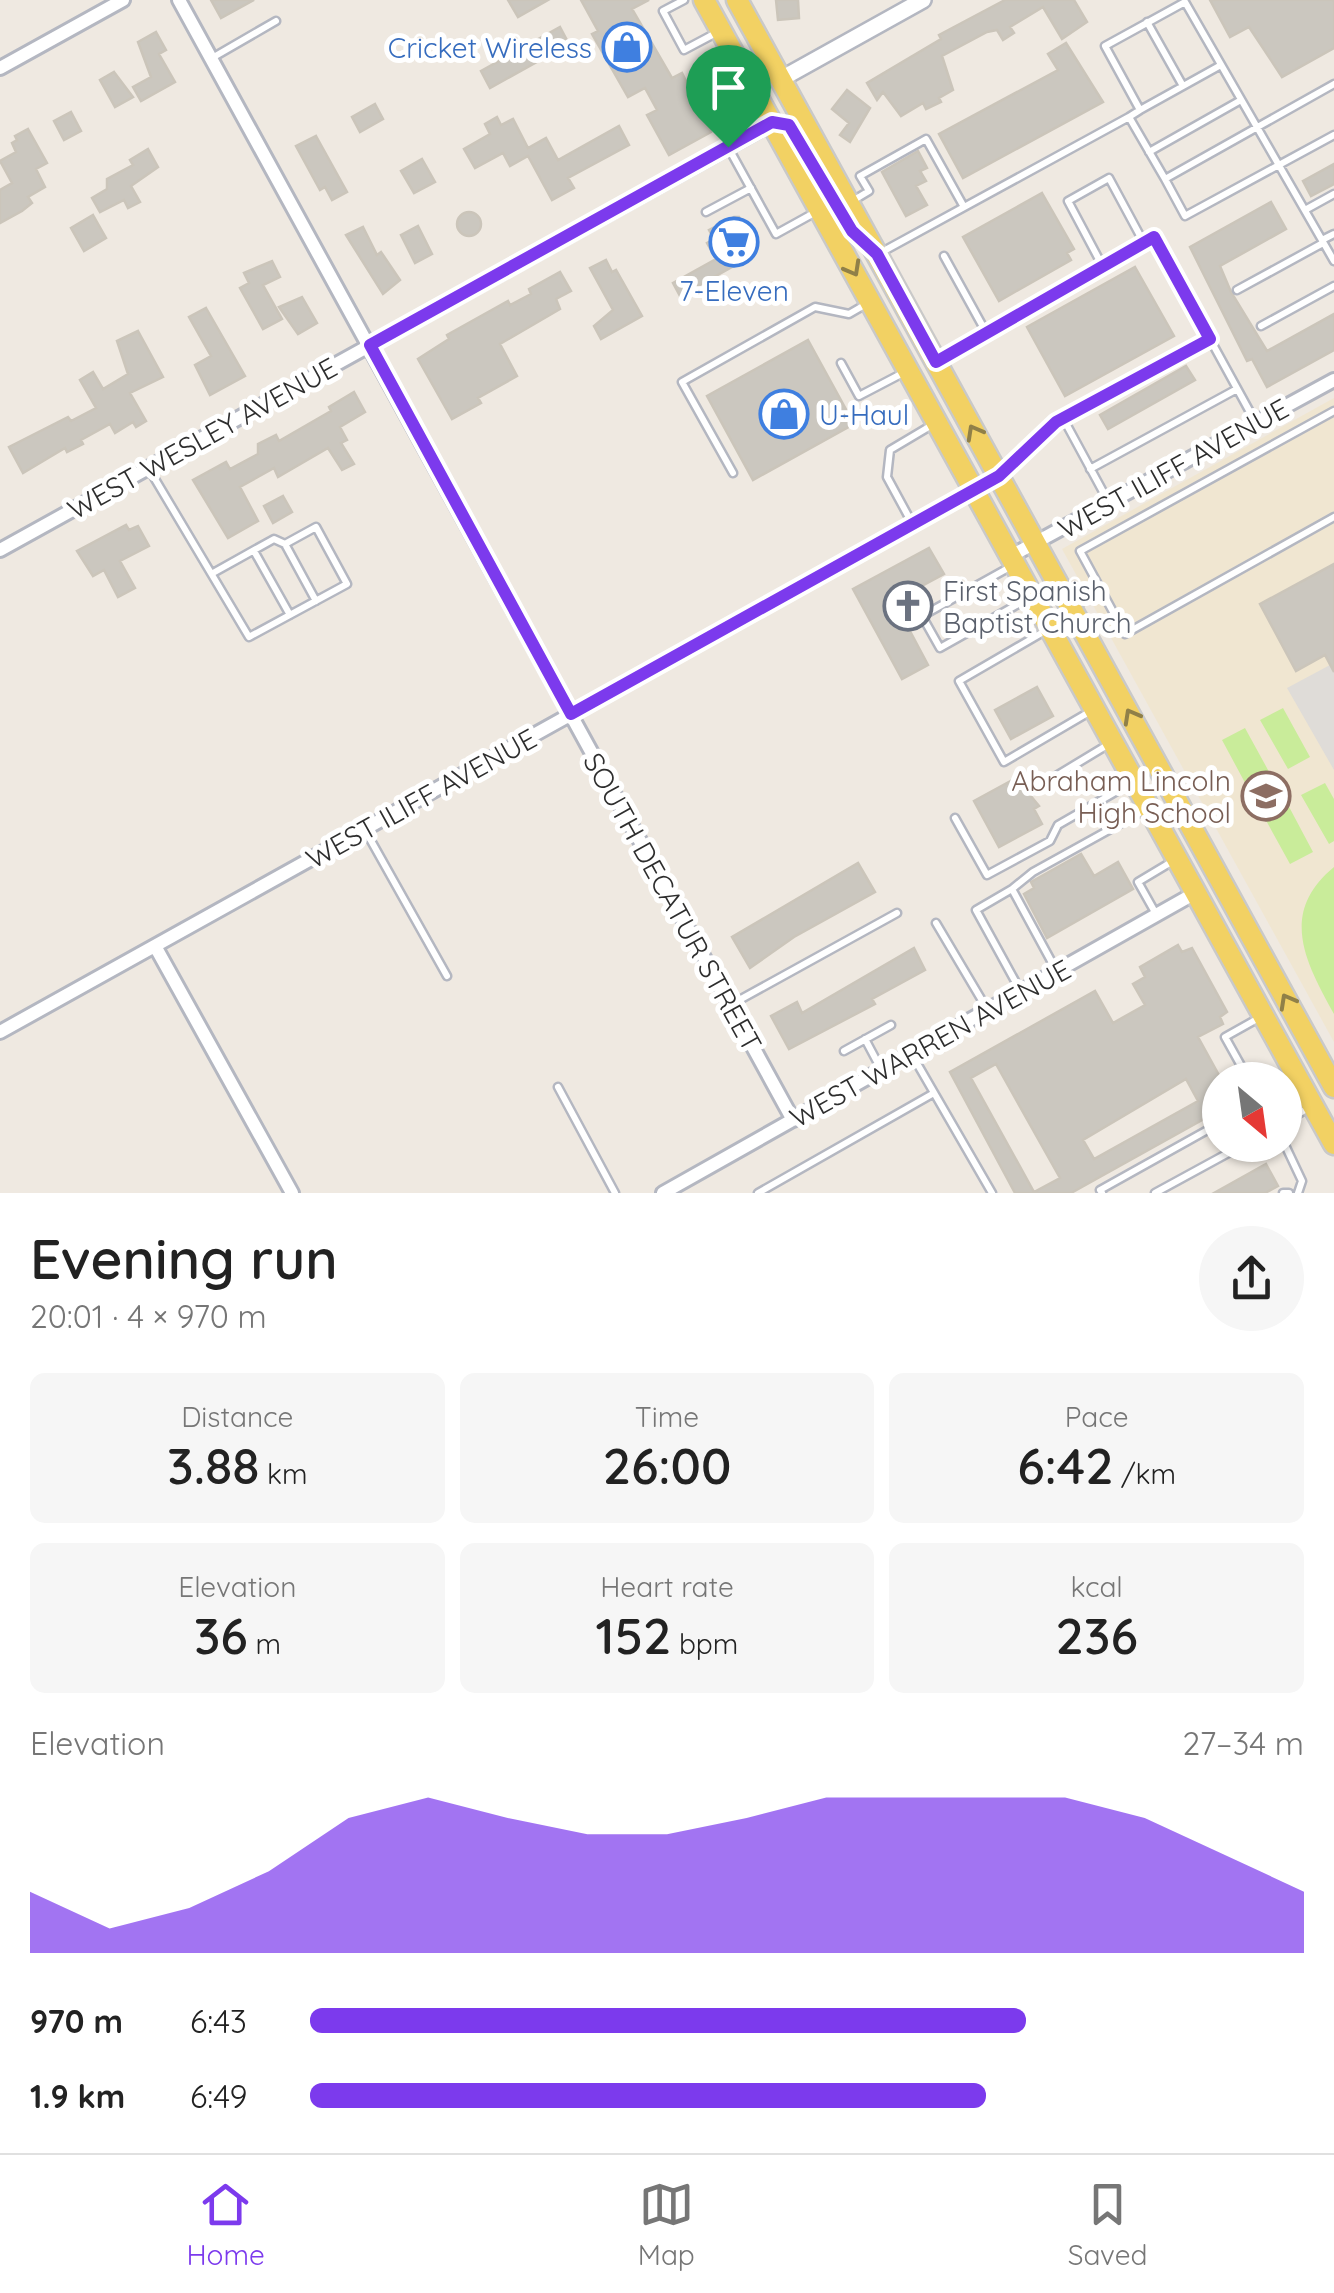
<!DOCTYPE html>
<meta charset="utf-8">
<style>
body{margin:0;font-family:Quicksand,sans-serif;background:#f6f6f6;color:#222;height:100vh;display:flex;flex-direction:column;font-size:38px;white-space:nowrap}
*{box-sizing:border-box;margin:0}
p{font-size:32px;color:#767676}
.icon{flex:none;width:55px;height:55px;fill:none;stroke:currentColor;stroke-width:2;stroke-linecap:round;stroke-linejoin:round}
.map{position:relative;height:1193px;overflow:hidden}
.side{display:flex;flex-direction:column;background:#fff;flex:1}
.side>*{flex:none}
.needle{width:65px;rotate:151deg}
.controls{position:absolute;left:1202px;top:1062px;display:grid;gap:20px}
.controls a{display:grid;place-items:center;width:100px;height:100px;border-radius:50%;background:#fff;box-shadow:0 2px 8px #0004;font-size:50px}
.pin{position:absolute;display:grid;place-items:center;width:85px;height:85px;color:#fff;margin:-102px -42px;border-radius:50% 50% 50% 0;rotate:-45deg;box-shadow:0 0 10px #0007}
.pin .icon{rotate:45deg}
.round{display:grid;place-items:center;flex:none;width:105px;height:105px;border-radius:52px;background:#f6f6f6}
.overview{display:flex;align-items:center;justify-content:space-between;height:170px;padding:0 30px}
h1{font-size:55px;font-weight:600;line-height:75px}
.metrics{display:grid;grid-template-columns:repeat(3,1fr);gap:15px;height:170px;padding:10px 30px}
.metrics div{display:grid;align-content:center;border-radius:15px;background:#f6f6f6;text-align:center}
.metrics b{font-size:50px;font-weight:600}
.metrics small{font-size:28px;font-weight:400}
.metrics p{font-size:28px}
.chart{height:280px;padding:20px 30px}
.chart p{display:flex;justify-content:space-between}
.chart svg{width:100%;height:180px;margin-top:10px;fill:#7c3aed;opacity:.7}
ul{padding:0 30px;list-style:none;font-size:32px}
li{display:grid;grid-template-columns:160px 120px 1fr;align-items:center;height:75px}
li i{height:25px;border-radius:12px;background:#7c3aed}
.dock{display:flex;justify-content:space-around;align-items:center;height:140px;border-top:2px solid #e0e0e0;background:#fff;font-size:28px;color:#767676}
.dock a{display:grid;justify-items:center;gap:5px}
.dock .active{color:#7c3aed}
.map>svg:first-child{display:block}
.education{fill:#f0e6d1}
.pitch{fill:#c9ec9a}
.plaza{fill:#dfdcd8}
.building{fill:#cbc7bf;stroke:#cbc5ba;stroke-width:2.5;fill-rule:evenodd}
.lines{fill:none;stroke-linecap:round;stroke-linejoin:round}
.service-casing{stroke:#b4b7c1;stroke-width:11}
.minor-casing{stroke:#b4b7c1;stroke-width:18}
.tertiary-casing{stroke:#b4b7c1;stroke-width:20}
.primary-casing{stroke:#c9c9c9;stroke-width:25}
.service{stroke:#fff;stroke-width:6}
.minor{stroke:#fff;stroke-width:12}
.tertiary{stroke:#fff;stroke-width:15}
.primary{stroke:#f2d163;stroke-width:20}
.oneway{stroke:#908048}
.route-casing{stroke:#fff;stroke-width:20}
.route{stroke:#7c3aed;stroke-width:12}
.labels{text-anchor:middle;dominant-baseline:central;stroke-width:10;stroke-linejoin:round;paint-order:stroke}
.shop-label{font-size:28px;fill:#366cbe;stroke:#fff;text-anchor:end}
.street-label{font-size:28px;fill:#2e2e2e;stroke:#fff}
.worship-label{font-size:28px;fill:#5b616d;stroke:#fff;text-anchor:start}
.education-label{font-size:28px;fill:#785e54;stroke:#fff;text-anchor:end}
</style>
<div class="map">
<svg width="1334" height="1193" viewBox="0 0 1334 1193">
<rect width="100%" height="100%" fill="#efe9e1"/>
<path class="education" d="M 1334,398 L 1334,1042 L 1062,549 Z"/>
<path class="pitch" d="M 1283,708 L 1310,757 L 1288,769 L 1260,720 Z
M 1245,728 L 1273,779 L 1250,792 L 1222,740 Z
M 1325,783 L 1334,799 L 1334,841 L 1329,844 L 1301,795 Z
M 1287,803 L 1313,852 L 1290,864 L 1263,815 Z
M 1334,867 L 1334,1014 C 1306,963 1278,913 1334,867 Z"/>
<path class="plaza" d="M 1330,665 L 1334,672 L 1334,770 L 1287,688 Z"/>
<path class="building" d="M 211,0 L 254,0 L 221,18 Z
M 508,0 L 548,0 L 518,17 Z
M 581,0 L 649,0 L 632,9 L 672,78 L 682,73 L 711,132 L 669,155 L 647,115 L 657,110 L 645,88 L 628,97 L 592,34 L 598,31 Z
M 776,0 L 798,0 L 799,18 L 778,20 Z
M 1005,0 L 1074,0 L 1087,22 L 1062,39 L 1043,7 L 1010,27 L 1014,33 L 1003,40 L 997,30 L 987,32 L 942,56 L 953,90 L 939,98 L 941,102 L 926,109 L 923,103 L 901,116 L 883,92 L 877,100 L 867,83 L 941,39 L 939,35 Z
M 1210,0 L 1334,0 L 1334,48 L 1282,77 L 1249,27 L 1230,37 Z
M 560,27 L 569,44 L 490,88 L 481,71 Z
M 156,32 L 166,50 L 159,54 L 175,82 L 141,101 L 133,87 L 151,77 L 138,42 Z
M 1066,43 L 1103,102 L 963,178 L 939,134 L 1058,70 L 1048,54 Z
M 114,72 L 133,97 L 115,107 L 100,80 Z
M 847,90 L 870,108 L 850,142 L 840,135 L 849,123 L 832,109 Z
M 375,104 L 383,119 L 360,132 L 352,117 Z
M 71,112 L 81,131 L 64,140 L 54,121 Z
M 497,117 L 501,125 L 513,119 L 528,148 L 546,138 L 558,160 L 619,126 L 629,145 L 568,178 L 574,188 L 552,200 L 528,156 L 510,166 L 503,153 L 475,168 L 464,149 L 490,134 L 485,124 Z
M 28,129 L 47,163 L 36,169 L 45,187 L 28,197 L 32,203 L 22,211 L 0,223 L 0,190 L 12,183 L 0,161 L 16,152 L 12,143 L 17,140 L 15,136 Z
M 316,136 L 347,192 L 332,200 L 325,187 L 320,190 L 296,146 Z
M 148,149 L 158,167 L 131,186 L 140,202 L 128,208 L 124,200 L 100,212 L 92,198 L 107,189 L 107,179 L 133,165 L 130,160 Z
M 918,151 L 927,168 L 920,171 L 926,181 L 916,186 L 927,205 L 906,216 L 882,172 Z
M 422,159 L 435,182 L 414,193 L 401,171 Z
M 1334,164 L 1334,184 L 1311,196 L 1303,181 Z
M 1042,193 L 1074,249 L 1067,253 L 1071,260 L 999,301 L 963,237 Z
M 1271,202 L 1286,229 L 1220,266 L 1231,292 L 1267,351 L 1334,314 L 1334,350 L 1267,387 L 1252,359 L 1247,361 L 1190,247 Z
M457 224a12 12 0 1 1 24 0a12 12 0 1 1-24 0Z
M 93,215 L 106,238 L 84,251 L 71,228 Z
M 734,217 L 739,217 L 757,250 L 755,254 L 680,296 L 673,283 L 716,259 L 707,243 L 714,239 L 709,230 Z
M 418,226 L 432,254 L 415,263 L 401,235 Z
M 363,227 L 377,255 L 381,252 L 400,280 L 383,294 L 346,235 Z
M 606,260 L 612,272 L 616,270 L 642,316 L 601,339 L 594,326 L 613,310 L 590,268 Z
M 272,261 L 280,277 L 263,285 L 282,319 L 263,329 L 240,288 L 249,283 L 244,273 Z
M 1135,267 L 1174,336 L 1065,396 L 1027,327 Z
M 560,272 L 571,291 L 556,299 L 560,309 L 500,344 L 517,376 L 478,398 L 481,403 L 452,419 L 418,359 L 449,339 L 447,335 L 508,301 L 510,305 L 531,294 L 529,289 Z
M 302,297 L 317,323 L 298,334 L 279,307 Z
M 206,308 L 245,376 L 210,395 L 195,365 L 211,356 L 189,317 Z
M 138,331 L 163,377 L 130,393 L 146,421 L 136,427 L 133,422 L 115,433 L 110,424 L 81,440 L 83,444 L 67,452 L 65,448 L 23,473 L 9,447 L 68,417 L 71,421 L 96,408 L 80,380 L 93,372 L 103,389 L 128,374 L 117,341 Z
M 808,340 L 854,424 L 753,480 L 707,396 Z
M 1186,366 L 1195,380 L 1108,429 L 1100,415 Z
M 354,392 L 365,412 L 340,427 L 347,440 L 341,443 L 354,464 L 342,470 L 328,448 L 278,477 L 274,468 L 240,487 L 258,521 L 228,538 L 193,480 L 226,462 L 230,469 L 258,454 L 258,444 L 276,435 L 279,441 L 331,411 L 329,407 Z
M 283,496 L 292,512 L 273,523 L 264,506 Z
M 126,525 L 129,530 L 138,526 L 149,546 L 120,561 L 135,588 L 118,597 L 104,570 L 93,576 L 77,551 Z
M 929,548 L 944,574 L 894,601 L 928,665 L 902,679 L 853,589 Z
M 1334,564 L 1334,672 L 1325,655 L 1296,671 L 1260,604 Z
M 1037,687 L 1053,716 L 1011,739 L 995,710 Z
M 1016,778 L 1039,806 L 1034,809 L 1042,824 L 999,847 L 974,801 Z
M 1081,854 L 1094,876 L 1118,862 L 1133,889 L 1047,938 L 1024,894 L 1034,888 L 1031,882 Z
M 858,863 L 875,892 L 794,937 L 750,968 L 732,937 Z
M 1178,945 L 1182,952 L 1192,948 L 1227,1012 L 1220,1017 L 1223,1024 L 1198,1037 L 1220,1077 L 1220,1110 L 1071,1193 L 1015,1193 L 950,1072 L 1095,991 L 1113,1023 L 1145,1005 L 1133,984 L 1145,977 L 1140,967 ZM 996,1064 L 1060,1178 L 1034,1192 L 971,1078 ZM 1186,1079 L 1198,1101 L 1094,1159 L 1083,1140 Z
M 914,948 L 925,970 L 872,999 L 875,1004 L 789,1049 L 771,1016 L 797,1002 L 802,1013 Z
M 1266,1164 L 1278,1186 L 1265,1193 L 1214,1193 Z"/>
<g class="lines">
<g class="service-casing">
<path id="service" d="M 684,0 L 663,11 L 684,50 L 716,33
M 1147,22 L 1183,86
M 212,58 L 276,21
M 1221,65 L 1140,110 L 1105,46 L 1185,2 L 1334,261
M 701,66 L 742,139
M 1334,84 L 1165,179 L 1185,216 L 1334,135
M 1140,110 L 1129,117 L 1165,179
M 728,147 L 776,234 L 814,213
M 1149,152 L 1241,100
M 854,200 L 869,191 L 860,176 L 926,139 L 964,207
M 1305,210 L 1334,194
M 706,212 L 751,188
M 1322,240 L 1334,234
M 880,253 L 1129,117
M 944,256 L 987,334
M 1102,265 L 1068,201 L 1109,178 L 1144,243
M 1237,290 L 1323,243
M 1261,326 L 1334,286
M 937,361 L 1154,237 L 1256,423
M 841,363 L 859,396 L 903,373
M 1334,411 L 1080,551 L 1125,634 L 1334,517
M 1063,418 L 1108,501
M 149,469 L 249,637 L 347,584 L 316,527 L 285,544 L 274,539 L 213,573
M 1090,469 L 1237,389
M 1003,472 L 1056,422 L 1210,339
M 733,473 L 682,382 L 815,307 L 849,314 L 868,303
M 912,523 L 887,477 L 890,450 L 932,425
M 285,544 L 316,601
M 254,551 L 290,615
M 1010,567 L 922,616 L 940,648 L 1027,599
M 1072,607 L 1102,591
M 1045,631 L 959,681 L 1004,762 L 1091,711
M 1033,790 L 1109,744
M 955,818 L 987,875 L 1050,841 L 1058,825 L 1131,783
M 365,830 L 447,976
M 1012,889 L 976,910 L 1020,990
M 1156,914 L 1138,882 L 1173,861
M 936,923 L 987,1009
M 1056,970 L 1012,889 L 1033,872 L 1145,810
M 732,1004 L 897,913
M 865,1039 L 881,1069
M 844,1051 L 891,1025
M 911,1053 L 992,1193
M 1249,1080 L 1225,1037 L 1259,1018
M 558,1087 L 615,1193
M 1285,1122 L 1310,1107
M 1285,1145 L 1302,1181 L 1298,1193
M 758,1193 L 934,1093
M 1102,1193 L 1100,1190 L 1220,1123
M 1155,1193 L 1243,1145
M 1283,1193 L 1289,1193"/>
</g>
<g class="minor-casing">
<path id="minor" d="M 179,0 L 793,1120
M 0,68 L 123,0
M 0,550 L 772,123
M 1011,556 L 1334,380
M 155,946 L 292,1193
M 0,1032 L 999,476
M 663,1193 L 1197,892"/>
</g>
<g class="tertiary-casing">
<path id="tertiary" d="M 781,79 L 923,0"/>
</g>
<g class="primary-casing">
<path id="primary" d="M 704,0 L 1334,1144
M 737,0 L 1334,1087"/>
</g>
<use href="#service" class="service"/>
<use href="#minor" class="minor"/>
<use href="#tertiary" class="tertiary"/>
<use href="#primary" class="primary"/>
</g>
<defs><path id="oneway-chevron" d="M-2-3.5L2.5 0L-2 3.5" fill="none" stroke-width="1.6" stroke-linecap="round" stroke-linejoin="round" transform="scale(2.5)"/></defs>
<g class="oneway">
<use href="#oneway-chevron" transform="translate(853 269) rotate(61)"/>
<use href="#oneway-chevron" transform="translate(974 432) rotate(-119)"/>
<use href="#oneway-chevron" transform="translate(1131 716) rotate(-119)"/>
<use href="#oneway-chevron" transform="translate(1287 1001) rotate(-119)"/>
</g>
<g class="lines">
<g class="route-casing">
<path id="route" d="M 772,122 L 789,125 L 852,231 L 877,254 L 936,362 L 1154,237 L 1210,339 L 1056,422 L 999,476 L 571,714 L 370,345 Z"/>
</g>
<use href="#route" class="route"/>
</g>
<defs>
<g id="shop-ring" transform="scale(2.5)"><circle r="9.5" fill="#fff" stroke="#3f7fe0" stroke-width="1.5"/><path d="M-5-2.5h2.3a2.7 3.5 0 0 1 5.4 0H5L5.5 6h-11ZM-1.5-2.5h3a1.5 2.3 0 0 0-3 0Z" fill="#3f7fe0"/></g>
<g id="supermarket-ring" transform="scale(2.5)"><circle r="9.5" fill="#fff" stroke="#3f7fe0" stroke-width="1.5"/><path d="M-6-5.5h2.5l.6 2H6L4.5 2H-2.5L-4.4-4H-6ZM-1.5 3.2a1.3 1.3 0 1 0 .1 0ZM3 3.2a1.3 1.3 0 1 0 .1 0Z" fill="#3f7fe0"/></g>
<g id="church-ring" transform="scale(2.5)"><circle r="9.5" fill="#fff" stroke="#6b7280" stroke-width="1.5"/><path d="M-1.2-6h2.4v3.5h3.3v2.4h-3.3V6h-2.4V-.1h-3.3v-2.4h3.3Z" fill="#6b7280"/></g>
<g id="school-ring" transform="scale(2.5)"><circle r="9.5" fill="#fff" stroke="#8d6e63" stroke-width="1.5"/><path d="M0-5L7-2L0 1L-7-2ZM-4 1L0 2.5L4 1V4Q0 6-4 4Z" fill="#8d6e63"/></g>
</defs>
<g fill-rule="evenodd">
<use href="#shop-ring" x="627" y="47"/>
<use href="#supermarket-ring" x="734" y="242"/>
<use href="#shop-ring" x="784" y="414"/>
<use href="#church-ring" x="908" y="606"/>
<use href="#school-ring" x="1266" y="796"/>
</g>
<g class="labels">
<g class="shop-label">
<text x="592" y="47">Cricket Wireless</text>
<text x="734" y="290" text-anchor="middle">7-Eleven</text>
<text x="819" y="414" text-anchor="start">U-Haul</text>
</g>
<g class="street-label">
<text transform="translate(202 438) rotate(-29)">WEST WESLEY AVENUE</text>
<text transform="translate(1173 468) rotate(-29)">WEST ILIFF AVENUE</text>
<text transform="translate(421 798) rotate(-29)">WEST ILIFF AVENUE</text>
<text transform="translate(673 902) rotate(61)">SOUTH DECATUR STREET</text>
<text transform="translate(930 1043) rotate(-29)">WEST WARREN AVENUE</text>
</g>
<g class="worship-label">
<text x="943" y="590">First Spanish<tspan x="943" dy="32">Baptist Church</tspan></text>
</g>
<g class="education-label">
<text x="1231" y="780">Abraham Lincoln<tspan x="1231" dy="32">High School</tspan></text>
</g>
</g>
</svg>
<div class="controls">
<a><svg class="needle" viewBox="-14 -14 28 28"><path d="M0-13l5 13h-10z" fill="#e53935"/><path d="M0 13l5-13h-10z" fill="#767676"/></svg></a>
</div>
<div class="pin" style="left:728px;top:147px;background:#1e9e55"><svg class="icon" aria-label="arrive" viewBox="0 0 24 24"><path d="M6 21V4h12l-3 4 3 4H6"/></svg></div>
</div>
<section class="side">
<div class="overview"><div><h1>Evening run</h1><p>20:01 · 4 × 970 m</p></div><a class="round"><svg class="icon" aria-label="share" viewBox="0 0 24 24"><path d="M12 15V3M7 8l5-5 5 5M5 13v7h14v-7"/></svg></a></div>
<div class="metrics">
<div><p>Distance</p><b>3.88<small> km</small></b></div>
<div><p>Time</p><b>26:00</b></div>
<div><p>Pace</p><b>6:42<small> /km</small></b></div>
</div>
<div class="metrics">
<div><p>Elevation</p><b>36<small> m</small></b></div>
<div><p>Heart rate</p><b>152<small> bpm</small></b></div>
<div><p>kcal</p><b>236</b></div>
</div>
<div class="chart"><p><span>Elevation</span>27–34 m</p>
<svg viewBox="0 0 160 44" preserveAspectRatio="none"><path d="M0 44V29L10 38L20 33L30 24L40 11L50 6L60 11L70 15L80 15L90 11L100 6L110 6L120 6L130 6L140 11L150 20L160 29V44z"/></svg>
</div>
<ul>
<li><b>970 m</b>6:43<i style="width:72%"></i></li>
<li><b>1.9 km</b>6:49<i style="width:68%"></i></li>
</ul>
</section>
<nav class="dock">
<a class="active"><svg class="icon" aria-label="home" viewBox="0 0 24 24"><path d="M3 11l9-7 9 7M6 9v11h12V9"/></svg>Home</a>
<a><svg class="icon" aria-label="map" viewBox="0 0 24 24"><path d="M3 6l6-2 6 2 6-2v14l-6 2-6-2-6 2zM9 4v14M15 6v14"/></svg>Map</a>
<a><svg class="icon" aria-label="saved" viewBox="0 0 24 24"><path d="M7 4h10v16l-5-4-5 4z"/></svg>Saved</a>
</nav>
